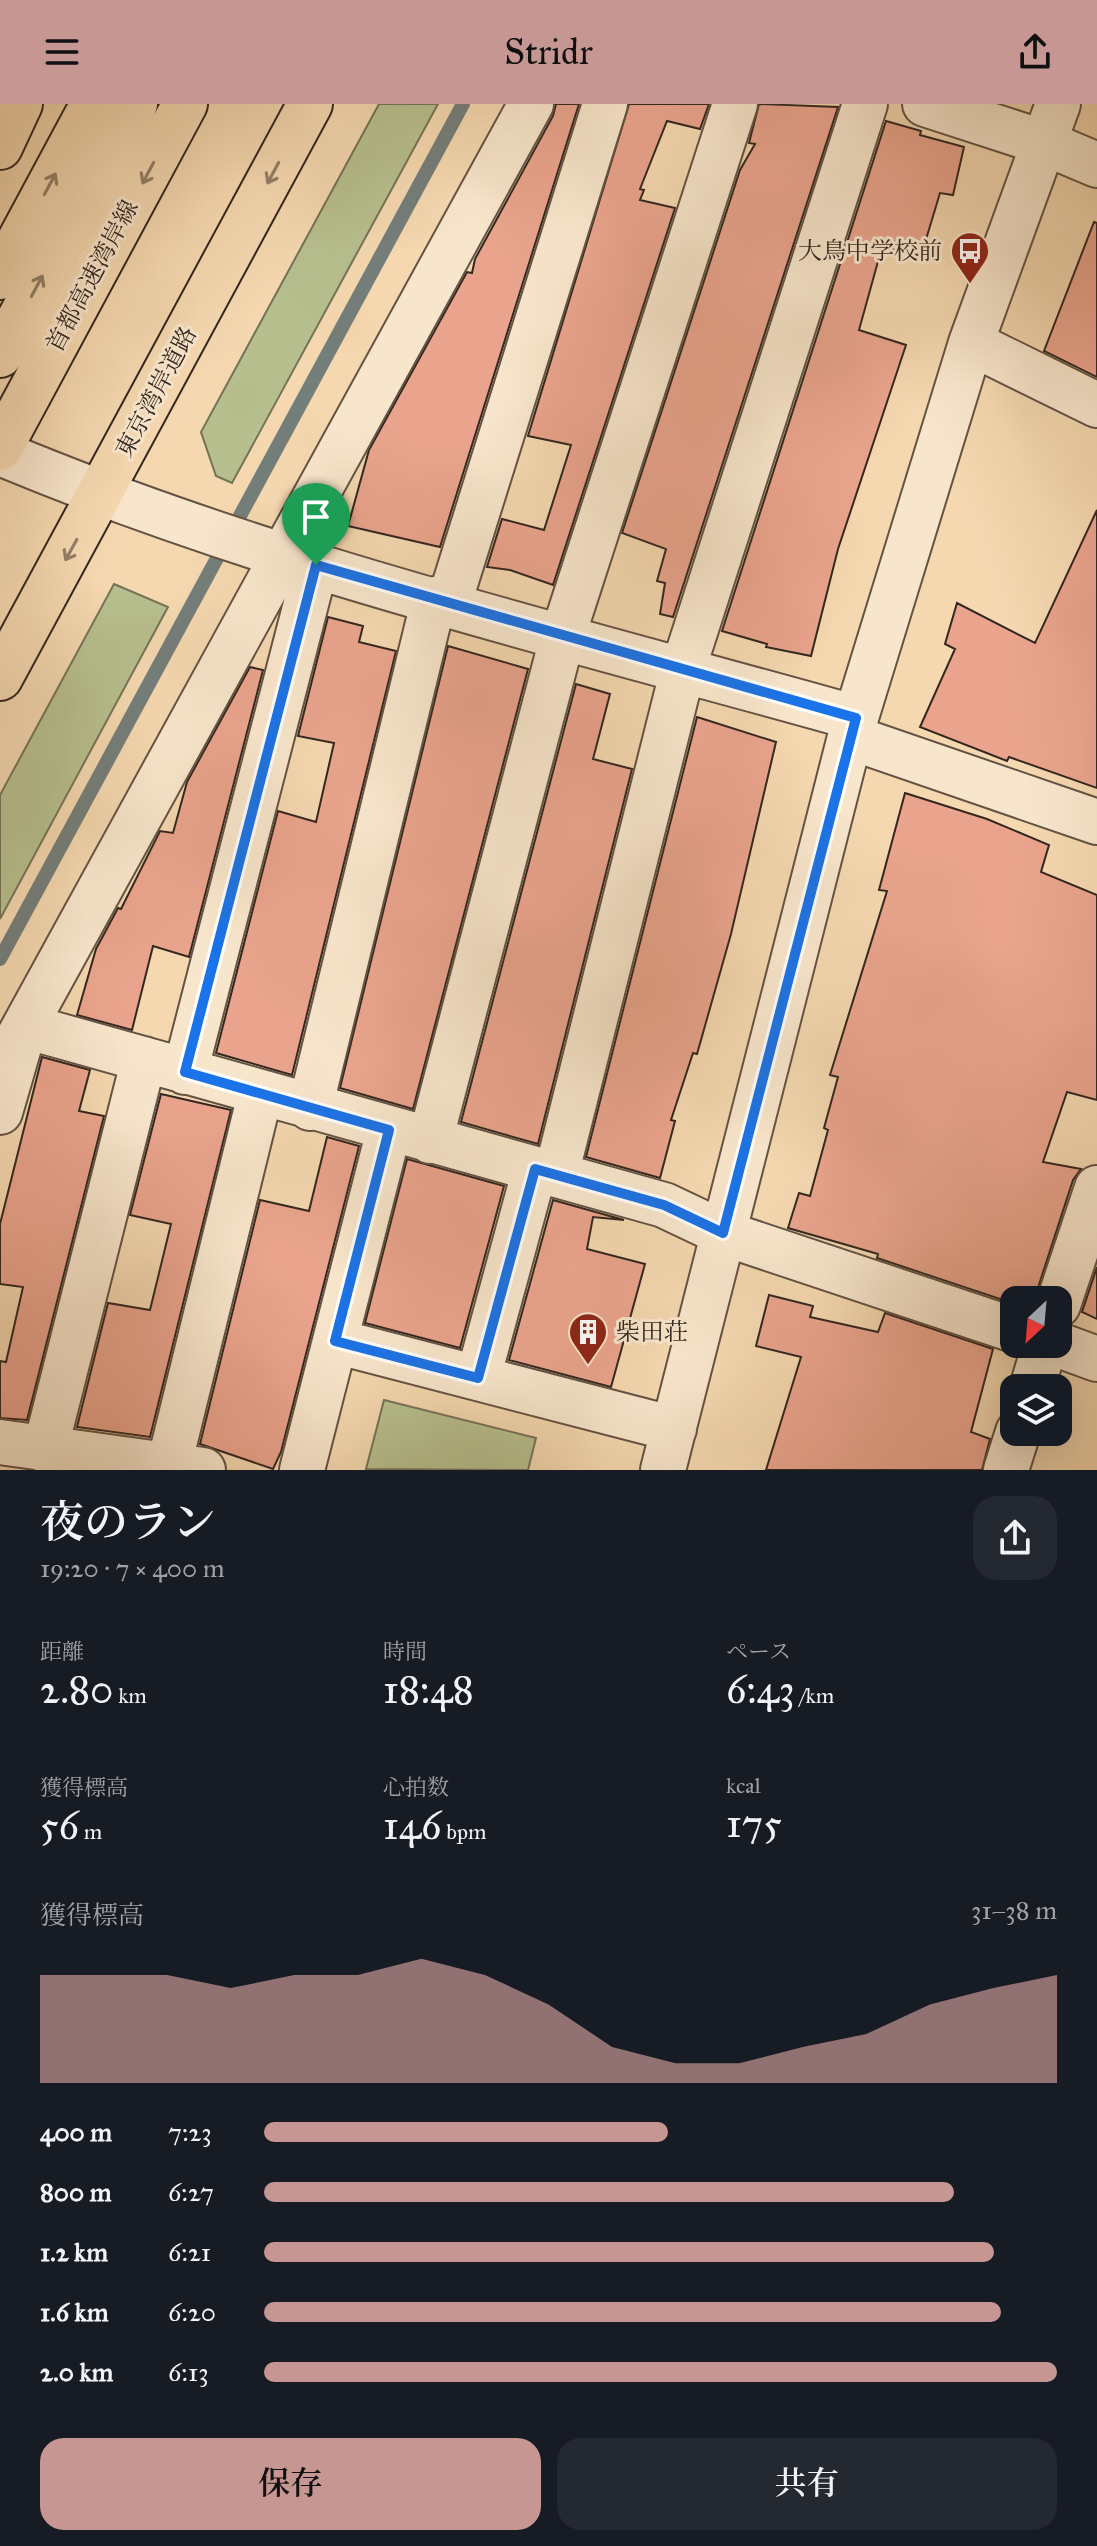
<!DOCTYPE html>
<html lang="ja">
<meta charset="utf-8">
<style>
body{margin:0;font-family:"IM FELL Great Primer","Noto Serif JP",serif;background:#242831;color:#f1f3f6;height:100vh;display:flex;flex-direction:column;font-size:30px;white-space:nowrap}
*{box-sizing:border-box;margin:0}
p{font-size:26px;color:#9ea1a6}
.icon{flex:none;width:44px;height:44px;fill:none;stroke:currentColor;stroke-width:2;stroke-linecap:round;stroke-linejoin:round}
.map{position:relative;height:1366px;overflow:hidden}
.panel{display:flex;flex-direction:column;background:#171b24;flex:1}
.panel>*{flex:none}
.needle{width:52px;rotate:206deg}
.tools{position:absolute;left:1000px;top:1182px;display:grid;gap:16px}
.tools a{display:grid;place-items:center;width:72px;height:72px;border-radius:16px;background:#171b24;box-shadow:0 8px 32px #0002;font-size:40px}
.pin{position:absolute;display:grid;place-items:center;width:68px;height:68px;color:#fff;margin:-82px -34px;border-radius:50% 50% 50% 0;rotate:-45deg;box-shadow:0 0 8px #0007}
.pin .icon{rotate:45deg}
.round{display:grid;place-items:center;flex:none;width:84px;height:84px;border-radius:24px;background:#242831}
.headline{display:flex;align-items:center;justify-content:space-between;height:136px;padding:0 40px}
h1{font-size:44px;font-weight:600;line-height:60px}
.figures{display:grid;grid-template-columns:repeat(3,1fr);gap:12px;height:136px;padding:8px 40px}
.figures div{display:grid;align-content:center}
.figures b{font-size:40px;font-weight:600}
.figures small{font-size:22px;font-weight:400}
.figures p{font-size:22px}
.chart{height:224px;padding:16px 40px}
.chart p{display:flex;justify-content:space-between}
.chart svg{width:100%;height:144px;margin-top:8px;fill:#c59692;opacity:.7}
.cta{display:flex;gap:16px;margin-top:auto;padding:16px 40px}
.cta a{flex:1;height:92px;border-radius:24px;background:#c59692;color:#111;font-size:32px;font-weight:600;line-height:92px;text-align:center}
.cta a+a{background:#242831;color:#f1f3f6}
ul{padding:0 40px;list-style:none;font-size:26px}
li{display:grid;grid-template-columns:128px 96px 1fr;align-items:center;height:60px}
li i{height:20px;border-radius:10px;background:#c59692}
header{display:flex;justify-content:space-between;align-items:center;height:104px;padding:0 40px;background:#c59692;color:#111;font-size:36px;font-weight:600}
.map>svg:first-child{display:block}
.green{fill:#b7bf8e;stroke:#757357;stroke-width:2}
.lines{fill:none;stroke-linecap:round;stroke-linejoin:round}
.stream{stroke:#747e7a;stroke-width:14}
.building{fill:#eaa48d;stroke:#332720;stroke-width:2}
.minor-casing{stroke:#645344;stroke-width:48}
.highway-casing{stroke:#332720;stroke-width:48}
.minor{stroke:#f8e6cc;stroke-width:44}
.highway{stroke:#f5d8b0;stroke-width:44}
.oneway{stroke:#948068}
.route-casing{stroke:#fff;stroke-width:16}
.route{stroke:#1a73e8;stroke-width:10}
.labels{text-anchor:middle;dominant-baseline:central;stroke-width:6;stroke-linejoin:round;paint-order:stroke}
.poi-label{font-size:24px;fill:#332720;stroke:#f8e6cc;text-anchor:end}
.street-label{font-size:24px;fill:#332720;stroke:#f8e6cc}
</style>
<header><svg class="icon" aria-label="menu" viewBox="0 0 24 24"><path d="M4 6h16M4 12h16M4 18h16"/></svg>Stridr<svg class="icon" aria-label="share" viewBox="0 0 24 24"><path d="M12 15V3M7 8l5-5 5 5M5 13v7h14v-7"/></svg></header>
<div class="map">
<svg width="1097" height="1366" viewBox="0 0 1097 1366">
<rect width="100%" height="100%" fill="#f5d8b0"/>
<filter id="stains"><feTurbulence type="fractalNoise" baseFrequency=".0025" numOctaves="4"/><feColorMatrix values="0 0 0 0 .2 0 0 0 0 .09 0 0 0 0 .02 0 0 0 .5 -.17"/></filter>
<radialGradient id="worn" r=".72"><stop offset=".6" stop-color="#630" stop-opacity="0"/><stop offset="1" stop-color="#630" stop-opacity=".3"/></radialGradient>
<path class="green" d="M 379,0 L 438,0 L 232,379 L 216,372 L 201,328 Z
M 114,480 L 168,503 L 0,815 L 0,691 Z
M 384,1296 L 536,1334 L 528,1366 L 366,1365 Z"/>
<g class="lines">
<path class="stream" d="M 0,855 L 463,0"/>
</g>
<path class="building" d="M 556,0 L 579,0 L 440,443 L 348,422 L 369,346 L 467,168 L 472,169 L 475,155 L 553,12 Z
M 629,0 L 709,0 L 700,25 L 667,17 L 640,85 L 644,86 L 640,96 L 675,104 L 553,481 L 510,466 L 487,463 L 502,415 L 544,426 L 571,341 L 528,332 Z
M 759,0 L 838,3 L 673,513 L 660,510 L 665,479 L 657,477 L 666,445 L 622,429 L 740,66 L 755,40 L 749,39 Z
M 886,17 L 921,27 L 920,31 L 964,43 L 953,91 L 940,89 L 921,152 L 882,143 L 859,226 L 906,241 L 838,445 L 811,552 L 766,543 L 767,540 L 722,527 Z
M 1094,118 L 1097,119 L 1097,273 L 1044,247 Z
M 1097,406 L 1097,684 L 1009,653 L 1007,657 L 920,623 L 955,545 L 945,540 L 957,499 L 1035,539 Z
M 328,513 L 363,522 L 359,538 L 396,547 L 292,971 L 216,949 L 278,707 L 316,718 L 334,639 L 298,632 Z
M 448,542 L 528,565 L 413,1005 L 340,984 Z
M 250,563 L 263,566 L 189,853 L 153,842 L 132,926 L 77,911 L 96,845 L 118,804 L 121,805 L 160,727 L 173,729 L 187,678 Z
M 576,580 L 610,590 L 593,655 L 632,665 L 538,1040 L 461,1018 Z
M 697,613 L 776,638 L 731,830 L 697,950 L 693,949 L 671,1016 L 675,1017 L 660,1074 L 586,1053 Z
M 905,689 L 987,715 L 1049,741 L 1041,768 L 1097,791 L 1097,996 L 1067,988 L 1043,1058 L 1081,1065 L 1073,1076 L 1034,1196 L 1006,1197 L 877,1154 L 878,1150 L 788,1124 L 799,1089 L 810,1092 L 828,1026 L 824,1024 L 838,973 L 830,971 L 887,787 L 879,786 Z
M 42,953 L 90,966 L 79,1007 L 104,1012 L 27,1316 L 0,1314 L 0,1257 L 6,1258 L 23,1183 L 0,1180 L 0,1120 Z
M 161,990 L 231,1006 L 150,1333 L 77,1323 L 108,1199 L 150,1206 L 171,1120 L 130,1111 Z
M 327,1033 L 359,1042 L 281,1348 L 273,1365 L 200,1340 L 260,1096 L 309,1107 Z
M 407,1055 L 504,1082 L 460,1244 L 365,1219 Z
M 553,1096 L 624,1116 L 593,1113 L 587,1145 L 645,1160 L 611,1283 L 509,1256 Z
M 1097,1163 L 1097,1215 L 1082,1208 Z
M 769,1191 L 813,1202 L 810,1213 L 878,1228 L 885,1209 L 993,1245 L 971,1328 L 990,1335 L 982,1366 L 766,1366 L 801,1253 L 756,1242 Z"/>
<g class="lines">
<g class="minor-casing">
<path id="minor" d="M 925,0 L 1045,39 L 1097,61
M 971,239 L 1097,301
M 0,349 C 275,464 569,533 856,614
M 449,499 L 605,0
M 850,633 L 1097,718
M 11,947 L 531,0
M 185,968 L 316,461
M 310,1004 L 434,495
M 0,1008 L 25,922 L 664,1101 L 723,1129 L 1014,1226
M 430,1037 L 563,531 L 735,0
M 556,1071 L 683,565 L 865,0
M 1058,1201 L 1097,1084
M 335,1237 L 674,1325
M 1056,1240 L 1097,1255
M 478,1274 L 535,1065
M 1032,1284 L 1045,1240
M 0,1338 L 203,1366
M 45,1346 L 144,955
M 169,1361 L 260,991
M 302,1366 L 389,1026
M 663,1366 L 850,633 L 971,239 L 1058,0
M 1006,1366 L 1018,1328"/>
</g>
<g class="highway-casing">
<path id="highway" d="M 0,43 L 20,0
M 0,173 L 93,0
M 0,251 L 135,0
M 0,344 L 185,0
M 0,574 L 310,0"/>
</g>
<use href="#minor" class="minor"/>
<use href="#highway" class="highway"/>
</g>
<defs><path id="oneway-shaft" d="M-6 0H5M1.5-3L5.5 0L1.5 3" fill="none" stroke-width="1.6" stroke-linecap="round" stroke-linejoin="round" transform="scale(2)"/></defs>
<g class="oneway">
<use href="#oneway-shaft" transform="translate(148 69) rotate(118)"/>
<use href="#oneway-shaft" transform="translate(273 69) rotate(118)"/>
<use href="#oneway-shaft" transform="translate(50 80) rotate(-62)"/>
<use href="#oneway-shaft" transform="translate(37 182) rotate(-62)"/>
<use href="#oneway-shaft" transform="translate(71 446) rotate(119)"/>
</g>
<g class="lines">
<g class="route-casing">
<path id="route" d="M 316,461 L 856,614 L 723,1129 L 664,1101 L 535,1065 L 478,1274 L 335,1237 L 389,1026 L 185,968 Z"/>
</g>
<use href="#route" class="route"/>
</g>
<defs>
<g id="bus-pin" transform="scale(2)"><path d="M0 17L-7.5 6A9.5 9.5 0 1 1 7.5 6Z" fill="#8f2418" stroke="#f8e6cc"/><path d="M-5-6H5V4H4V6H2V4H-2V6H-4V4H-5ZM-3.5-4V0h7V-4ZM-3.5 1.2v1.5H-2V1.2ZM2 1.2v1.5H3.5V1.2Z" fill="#fff"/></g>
<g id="building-pin" transform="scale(2)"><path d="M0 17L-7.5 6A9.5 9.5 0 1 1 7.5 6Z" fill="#8f2418" stroke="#f8e6cc"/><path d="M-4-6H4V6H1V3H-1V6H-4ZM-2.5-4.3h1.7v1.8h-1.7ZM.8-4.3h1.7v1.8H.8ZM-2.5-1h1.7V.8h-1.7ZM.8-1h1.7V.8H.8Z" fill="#fff"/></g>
</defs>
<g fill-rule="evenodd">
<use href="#bus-pin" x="970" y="147"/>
<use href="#building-pin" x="588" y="1228"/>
</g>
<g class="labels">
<g class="poi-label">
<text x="942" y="147">大鳥中学校前</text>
<text x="616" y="1228" text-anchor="start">柴田荘</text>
</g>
<g class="street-label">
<text transform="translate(92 172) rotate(-62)">首都高速湾岸線</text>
<text transform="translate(156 288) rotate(-62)">東京湾岸道路</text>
</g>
</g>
<rect width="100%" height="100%" filter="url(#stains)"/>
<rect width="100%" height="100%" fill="url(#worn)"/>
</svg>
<div class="tools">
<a><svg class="needle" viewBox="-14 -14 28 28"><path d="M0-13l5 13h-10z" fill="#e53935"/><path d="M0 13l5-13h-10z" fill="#9ea1a6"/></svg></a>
<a><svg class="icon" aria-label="layers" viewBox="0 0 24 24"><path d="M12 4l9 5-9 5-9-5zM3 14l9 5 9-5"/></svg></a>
</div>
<div class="pin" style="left:316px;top:461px;background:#1e9e55"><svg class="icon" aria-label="arrive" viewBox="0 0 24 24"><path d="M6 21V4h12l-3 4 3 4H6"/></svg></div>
</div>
<section class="panel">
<div class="headline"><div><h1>夜のラン</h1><p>19:20 · 7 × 400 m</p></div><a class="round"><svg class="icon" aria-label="share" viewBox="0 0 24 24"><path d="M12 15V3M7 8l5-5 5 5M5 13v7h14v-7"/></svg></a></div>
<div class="figures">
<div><p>距離</p><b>2.80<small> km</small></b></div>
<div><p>時間</p><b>18:48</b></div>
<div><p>ペース</p><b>6:43<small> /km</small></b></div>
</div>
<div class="figures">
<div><p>獲得標高</p><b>56<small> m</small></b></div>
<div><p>心拍数</p><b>146<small> bpm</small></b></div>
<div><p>kcal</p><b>175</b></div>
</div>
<div class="chart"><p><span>獲得標高</span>31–38 m</p>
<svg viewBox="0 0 160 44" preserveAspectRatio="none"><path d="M0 44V11L10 11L20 11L30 15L40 11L50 11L60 6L70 11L80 20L90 33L100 38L110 38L120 33L130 29L140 20L150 15L160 11V44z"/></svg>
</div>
<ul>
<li><b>400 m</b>7:23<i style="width:51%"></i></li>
<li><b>800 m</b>6:27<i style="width:87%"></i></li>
<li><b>1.2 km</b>6:21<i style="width:92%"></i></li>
<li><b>1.6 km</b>6:20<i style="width:93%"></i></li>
<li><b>2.0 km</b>6:13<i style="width:100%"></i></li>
</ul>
<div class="cta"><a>保存</a><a>共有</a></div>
</section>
